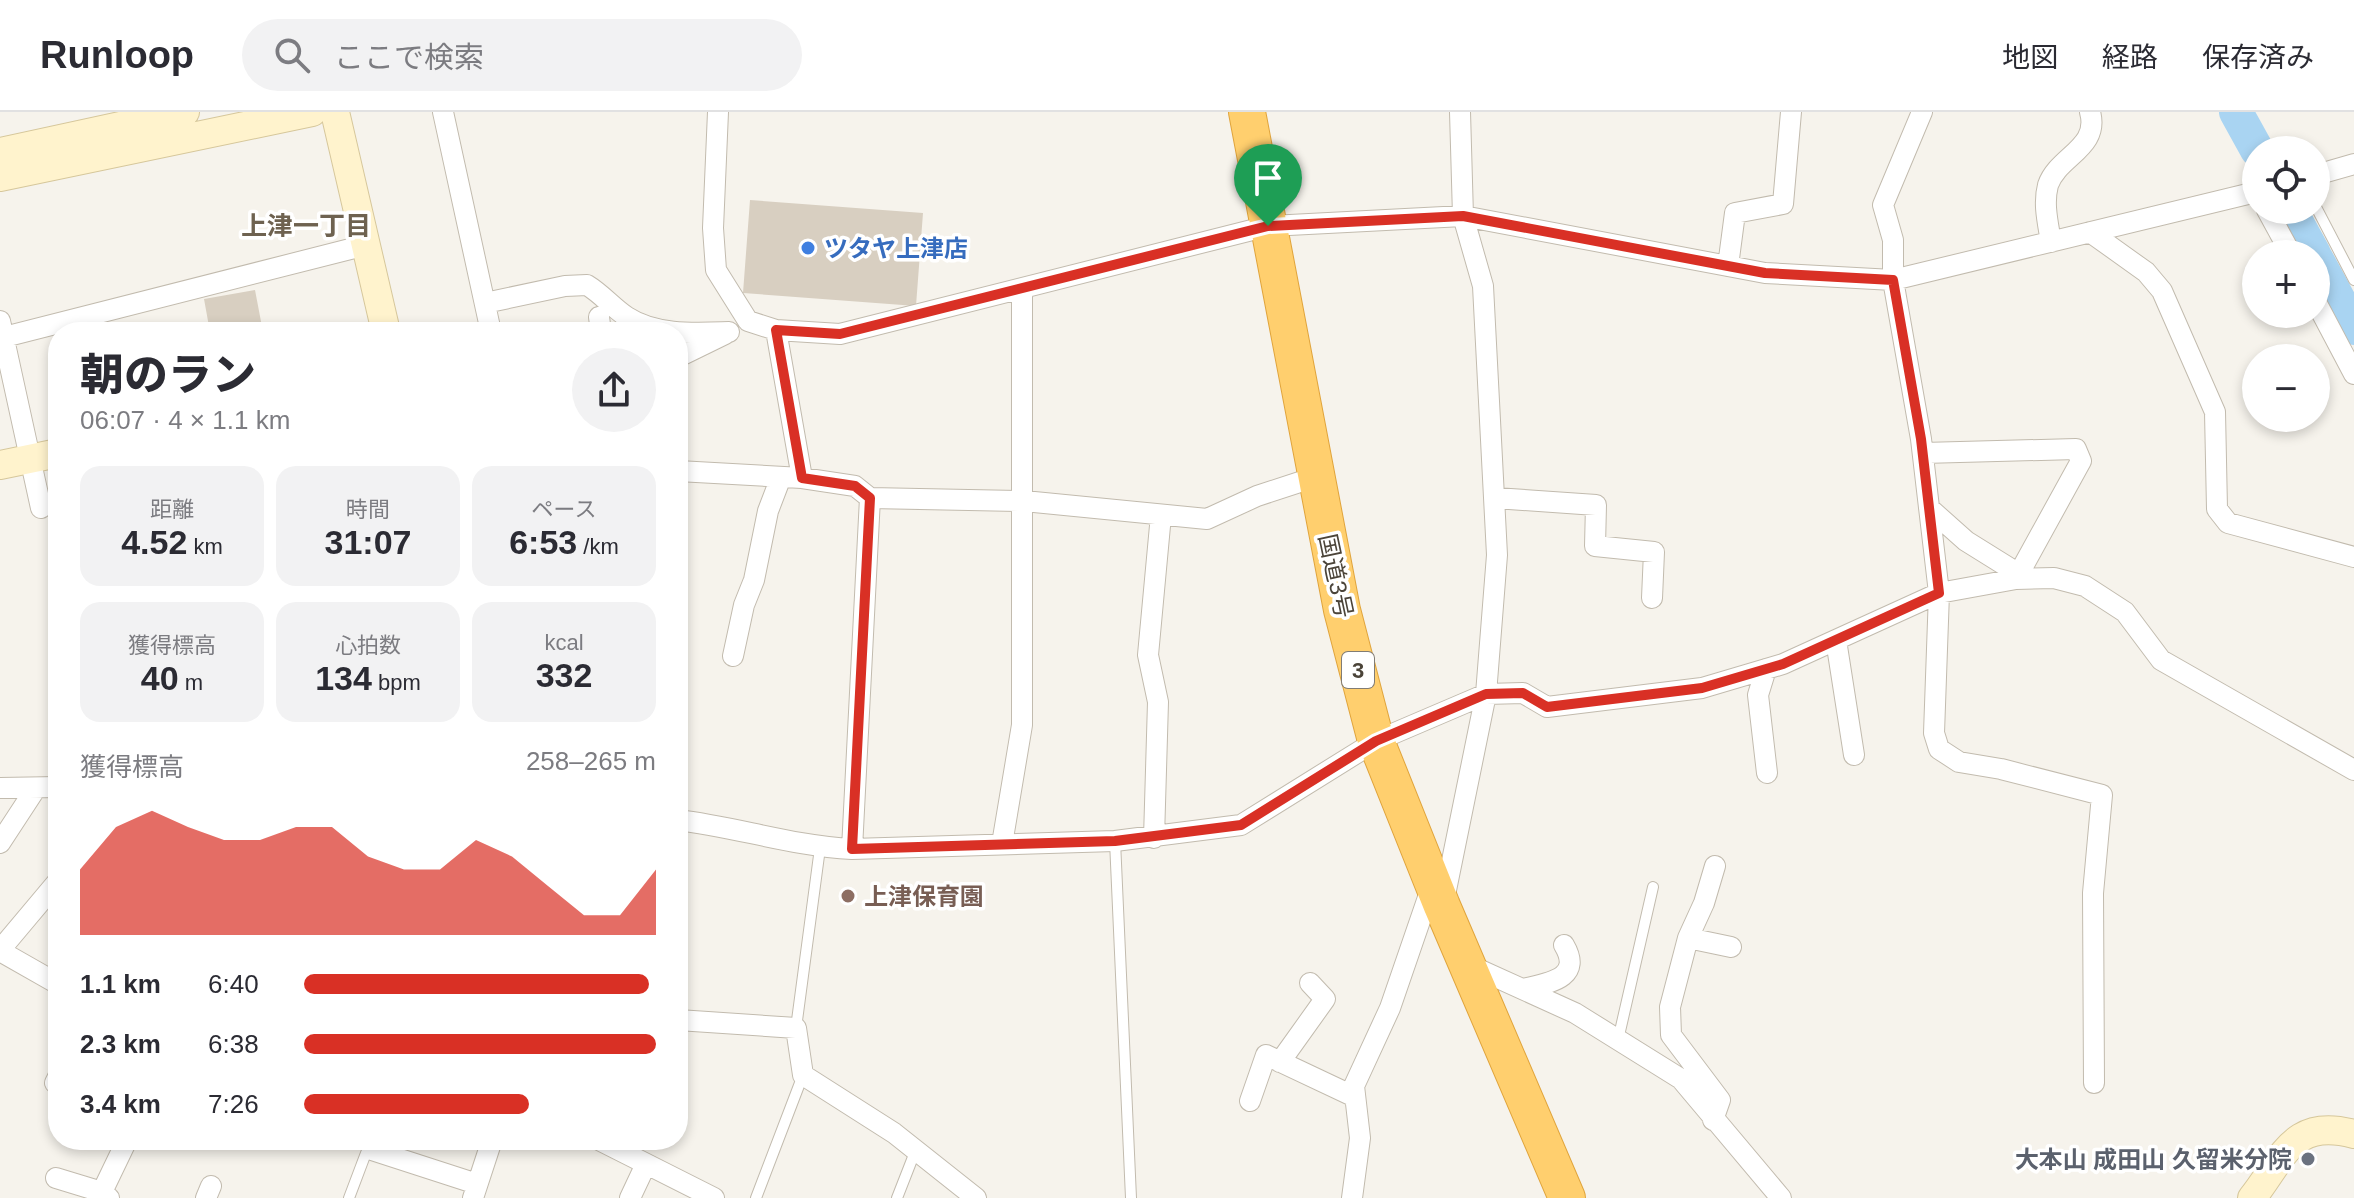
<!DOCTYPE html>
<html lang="ja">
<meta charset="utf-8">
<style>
body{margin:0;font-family:Helvetica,"Noto Sans JP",sans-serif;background:#f2f2f3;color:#2b2b33;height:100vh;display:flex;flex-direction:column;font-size:30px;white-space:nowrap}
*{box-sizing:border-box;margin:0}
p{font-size:26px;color:#7c7c81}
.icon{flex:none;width:44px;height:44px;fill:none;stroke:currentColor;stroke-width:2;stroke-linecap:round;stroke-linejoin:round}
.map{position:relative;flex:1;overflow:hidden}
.sheet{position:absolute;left:48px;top:210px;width:640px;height:828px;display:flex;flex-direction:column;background:#fff;border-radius:32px;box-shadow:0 4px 12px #0003}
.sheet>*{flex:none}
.tools{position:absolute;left:2242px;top:24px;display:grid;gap:16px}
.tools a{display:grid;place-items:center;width:88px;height:88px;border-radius:50%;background:#fff;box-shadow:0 4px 12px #0003;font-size:40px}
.pin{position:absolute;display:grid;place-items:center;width:68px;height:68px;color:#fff;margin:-82px -34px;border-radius:50% 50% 50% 0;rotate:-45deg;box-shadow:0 0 8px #0007}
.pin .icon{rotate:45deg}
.round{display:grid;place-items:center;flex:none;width:84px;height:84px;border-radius:42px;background:#f2f2f3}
.head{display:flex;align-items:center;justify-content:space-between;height:136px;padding:0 32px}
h1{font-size:44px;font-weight:800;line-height:60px}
.metrics{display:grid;grid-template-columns:repeat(3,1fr);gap:12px;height:136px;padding:8px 32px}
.metrics div{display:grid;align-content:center;border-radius:20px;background:#f2f2f3;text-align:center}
.metrics b{font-size:34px;font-weight:800}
.metrics small{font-size:22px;font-weight:400}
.metrics p{font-size:22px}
.chart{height:224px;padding:16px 32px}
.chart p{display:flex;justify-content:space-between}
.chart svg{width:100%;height:144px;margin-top:8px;fill:#d93025;opacity:.7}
ul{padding:0 32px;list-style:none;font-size:26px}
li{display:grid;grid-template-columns:128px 96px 1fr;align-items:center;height:60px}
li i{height:20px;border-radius:10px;background:#d93025}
header{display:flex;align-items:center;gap:48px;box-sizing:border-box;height:112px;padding:0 40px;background:#fff;border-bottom:2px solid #e1e1e2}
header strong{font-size:38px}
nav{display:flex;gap:44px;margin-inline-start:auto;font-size:28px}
.search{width:560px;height:72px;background:#f2f2f3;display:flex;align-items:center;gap:20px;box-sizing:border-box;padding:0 28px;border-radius:44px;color:#7c7c81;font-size:30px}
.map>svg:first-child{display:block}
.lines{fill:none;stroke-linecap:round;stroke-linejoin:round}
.river{stroke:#a9d4f2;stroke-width:34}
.building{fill:#d8cfc1}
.lane-casing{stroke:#c2bbae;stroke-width:12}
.street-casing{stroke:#c2bbae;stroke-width:22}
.secondary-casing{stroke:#d6c79b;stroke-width:30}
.highway-casing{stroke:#e0a43c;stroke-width:38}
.lane{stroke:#fff;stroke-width:10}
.street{stroke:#fff;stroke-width:20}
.secondary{stroke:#fff3cd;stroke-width:28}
.highway{stroke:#ffcf6e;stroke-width:36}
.route-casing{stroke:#fff;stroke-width:16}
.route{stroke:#d93025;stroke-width:10}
.shop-dot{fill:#3f7fe0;stroke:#fff;stroke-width:3}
.education-dot{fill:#8d6e63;stroke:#fff;stroke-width:3}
.worship-dot{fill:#6b7280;stroke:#fff;stroke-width:3}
.labels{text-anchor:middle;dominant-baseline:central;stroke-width:7;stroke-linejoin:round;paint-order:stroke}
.shield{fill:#fff;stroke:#817c74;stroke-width:2}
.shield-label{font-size:22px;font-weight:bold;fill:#4b4439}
.shop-label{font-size:24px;font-weight:bold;fill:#366cbe;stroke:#fff;text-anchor:start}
.street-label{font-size:24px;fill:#4b4439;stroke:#fff}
.education-label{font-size:24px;font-weight:bold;fill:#785e54;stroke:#fff;text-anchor:start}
.worship-label{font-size:24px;font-weight:bold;fill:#5b616d;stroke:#fff;text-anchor:end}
.neighbourhood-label{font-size:26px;font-weight:bold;fill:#6e6250;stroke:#fff}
</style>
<header>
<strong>Runloop</strong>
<div class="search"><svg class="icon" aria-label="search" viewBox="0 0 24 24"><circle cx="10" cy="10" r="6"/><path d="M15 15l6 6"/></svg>ここで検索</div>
<nav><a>地図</a><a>経路</a><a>保存済み</a></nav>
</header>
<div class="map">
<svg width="2354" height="1086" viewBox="0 0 2354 1086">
<rect width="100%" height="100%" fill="#f6f3ec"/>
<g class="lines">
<path class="river" d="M 2236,0 L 2257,38
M 2290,98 L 2314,142
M 2316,146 L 2354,216"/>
</g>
<path class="building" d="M 750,88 L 923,101 L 916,194 L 743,181 Z
M 255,178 L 263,220 L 210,220 L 204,187 Z"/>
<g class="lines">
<g class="lane-casing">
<path id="lane" d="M 2316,95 L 2354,168
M 41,396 L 58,392
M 1115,729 L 1131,1086
M 796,916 L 820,736
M 1618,928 L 1653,775
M 349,1086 L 366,1041 L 372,1038
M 756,1086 L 803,963
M 897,1086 L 915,1040"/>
</g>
<g class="street-casing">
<path id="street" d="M 443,0 L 491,220
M 718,0 L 713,116 L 716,158 L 748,209 L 776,218 L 840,222 L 1268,114 L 1463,104 L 1765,161 L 1893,168 L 2256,80
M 1922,0 L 1883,93 L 1893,128 L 1893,168 L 1921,327 L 1939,481 L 1934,621 L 1939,637 L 1959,650 L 2001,657 L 2102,683 L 2093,781 L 2094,971
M 2316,63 L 2354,52
M 2267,98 L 2291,142
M 2090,120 L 2146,160 L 2162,179 L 2215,300 L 2217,397 L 2228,411 L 2354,445
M 2051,130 C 2048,111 2043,92 2048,73 C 2058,44 2100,36 2090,0
M 1728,154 L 1735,101 L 1783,92 L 1791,0
M 2316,190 L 2354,262
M 485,191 L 565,174 L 587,173 C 602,182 613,196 627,205 C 656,224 697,221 729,220
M 599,205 L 601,220
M 0,209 L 41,396
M 776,218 L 802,366
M 0,226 L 366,133
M 678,245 L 725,222
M 1923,341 L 2076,337 L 2081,349 L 2016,467
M 678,359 L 802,366 L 855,374 L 870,386 L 1024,389 L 1207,407 L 1257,384 L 1315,365
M 1495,386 L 1596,393 L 1595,434 L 1654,440 L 1652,486
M 1929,396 L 1966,429 L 2019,462
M 1836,528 L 1854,643
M 733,544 L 744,493 L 754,468 L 768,399 L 781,365
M 1766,557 L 1758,583 L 1767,661
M 0,676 L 58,675
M 678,708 C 736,715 793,734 852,737 L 1115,729 L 1241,713 L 1376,629 L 1486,582 L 1523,581 L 1547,595 L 1702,576 L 1783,552 L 1939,481 L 2016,467 L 2054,466 L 2085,474 L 2125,500 L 2161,548 L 2354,658
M 1154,726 L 1158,590 L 1148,543 L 1161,403
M 0,731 L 36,676
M 1002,732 L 1022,613 L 1022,176
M 852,737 L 870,386
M 1444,788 L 1486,582 L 1497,443 L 1483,174 L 1463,104 L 1460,0
M 1688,826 L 1704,791 L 1715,754
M 0,838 L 58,769
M 0,839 L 58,872
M 1467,852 L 1575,901 L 1681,967 L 1781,1086
M 1523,877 C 1547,871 1584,867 1564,833
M 678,908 L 796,916 L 803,963 L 894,1021 L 976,1086
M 1280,950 L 1325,887 L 1310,871
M 58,965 L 55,971 L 58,973
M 1250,989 L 1266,943 L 1355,985
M 1713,1008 L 1720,988 L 1671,923 L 1670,895 L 1688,826 L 1731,835
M 375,1028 L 372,1038 L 477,1072
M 599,1028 L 714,1086
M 56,1066 L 102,1080 L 109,1086
M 102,1080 L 127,1028
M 206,1086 L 211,1074
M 473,1086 L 492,1028
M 630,1086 L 646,1052
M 1352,1086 L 1360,1026 L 1354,974 L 1390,896 L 1433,771"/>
</g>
<g class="secondary-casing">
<path id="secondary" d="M 335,0 L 386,220
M 0,40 L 185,0
M 0,65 L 312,0
M 0,353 L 58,341
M 2252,1086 C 2284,1046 2292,1005 2354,1022"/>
</g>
<g class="highway-casing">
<path id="highway" d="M 1247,0 L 1342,498 L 1376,629 L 1442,794 L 1567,1086"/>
</g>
<use href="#lane" class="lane"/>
<use href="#street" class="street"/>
<use href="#secondary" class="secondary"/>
<use href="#highway" class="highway"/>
</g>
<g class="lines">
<g class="route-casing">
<path id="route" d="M 1463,104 L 1765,161 L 1893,168 L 1921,327 L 1939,481 L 1783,552 L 1702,576 L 1547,595 L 1523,581 L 1486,582 L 1376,629 L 1241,713 L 1115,729 L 852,737 L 870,386 L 855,374 L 802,366 L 776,218 L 840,222 L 1268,114 Z"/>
</g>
<use href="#route" class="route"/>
</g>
<circle class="shop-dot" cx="808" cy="136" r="8"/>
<circle class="education-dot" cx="848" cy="784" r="8"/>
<circle class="worship-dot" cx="2308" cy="1047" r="8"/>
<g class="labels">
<rect class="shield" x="1342" y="540" width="32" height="36" rx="6"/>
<g class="shield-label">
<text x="1358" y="558">3</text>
</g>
<g class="shop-label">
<text x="824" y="136">ツタヤ上津店</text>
</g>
<g class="street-label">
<text transform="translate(1336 464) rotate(78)">国道3号</text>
</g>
<g class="education-label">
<text x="864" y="784">上津保育園</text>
</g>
<g class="worship-label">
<text x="2292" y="1047">大本山 成田山 久留米分院</text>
</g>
<g class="neighbourhood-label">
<text x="306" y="114">上津一丁目</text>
</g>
</g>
</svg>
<div class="tools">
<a><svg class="icon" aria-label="locate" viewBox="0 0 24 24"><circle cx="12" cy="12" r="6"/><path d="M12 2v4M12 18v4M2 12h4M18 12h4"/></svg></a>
<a>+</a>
<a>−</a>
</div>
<div class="pin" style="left:1268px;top:114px;background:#1e9e55"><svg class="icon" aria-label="arrive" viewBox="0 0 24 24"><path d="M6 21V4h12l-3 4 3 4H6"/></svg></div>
<section class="sheet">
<div class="head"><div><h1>朝のラン</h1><p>06:07 · 4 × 1.1 km</p></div><a class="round"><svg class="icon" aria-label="share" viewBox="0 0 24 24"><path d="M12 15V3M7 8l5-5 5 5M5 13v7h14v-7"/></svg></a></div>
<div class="metrics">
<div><p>距離</p><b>4.52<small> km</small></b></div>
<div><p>時間</p><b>31:07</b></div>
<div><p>ペース</p><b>6:53<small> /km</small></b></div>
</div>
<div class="metrics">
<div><p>獲得標高</p><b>40<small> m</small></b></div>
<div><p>心拍数</p><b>134<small> bpm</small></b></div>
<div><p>kcal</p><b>332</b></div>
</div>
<div class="chart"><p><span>獲得標高</span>258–265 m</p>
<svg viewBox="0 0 160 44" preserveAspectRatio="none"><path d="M0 44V24L10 11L20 6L30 11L40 15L50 15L60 11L70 11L80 20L90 24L100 24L110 15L120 20L130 29L140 38L150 38L160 24V44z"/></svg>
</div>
<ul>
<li><b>1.1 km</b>6:40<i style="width:98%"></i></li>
<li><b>2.3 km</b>6:38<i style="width:100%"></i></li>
<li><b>3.4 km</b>7:26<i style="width:64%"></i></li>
</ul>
</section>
</div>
